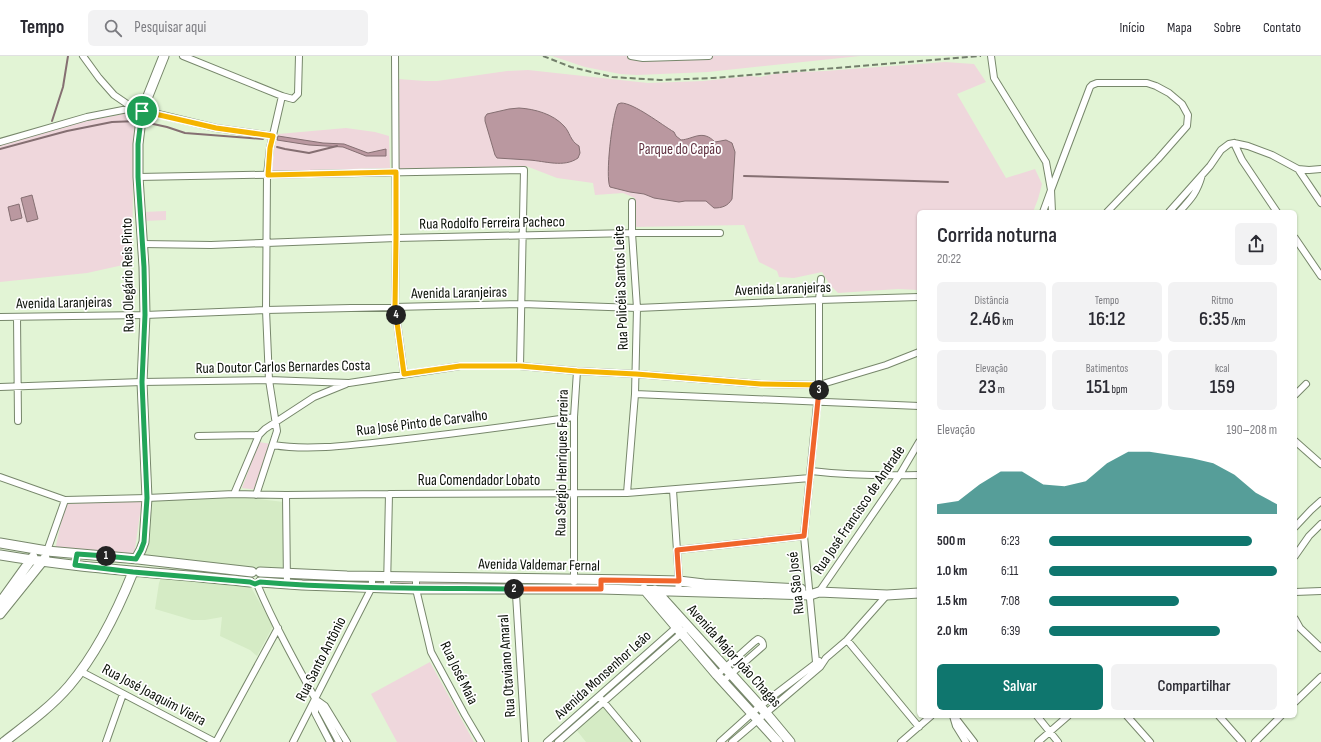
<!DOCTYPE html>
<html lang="pt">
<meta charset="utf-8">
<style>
body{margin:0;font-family:"Sofia Sans Condensed",sans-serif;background:#f2f2f3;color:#2b2b33;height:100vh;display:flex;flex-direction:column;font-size:15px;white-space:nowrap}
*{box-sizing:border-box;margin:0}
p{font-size:13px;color:#7c7c81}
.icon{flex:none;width:22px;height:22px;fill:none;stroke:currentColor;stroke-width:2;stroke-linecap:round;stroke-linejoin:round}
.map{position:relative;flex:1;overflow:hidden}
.panel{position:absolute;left:917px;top:154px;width:380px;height:508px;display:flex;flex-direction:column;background:#fff;border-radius:6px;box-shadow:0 1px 3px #0004}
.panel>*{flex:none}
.pin{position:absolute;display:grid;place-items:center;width:34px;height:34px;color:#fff;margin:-17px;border:2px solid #fff;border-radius:50%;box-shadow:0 1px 4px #0007}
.km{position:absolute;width:20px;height:20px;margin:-10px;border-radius:50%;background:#222;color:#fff;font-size:11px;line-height:20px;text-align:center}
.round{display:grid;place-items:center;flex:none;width:42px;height:42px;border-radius:6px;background:#f2f2f3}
.headline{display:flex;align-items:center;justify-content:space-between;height:68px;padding:0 20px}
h1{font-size:22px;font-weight:600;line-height:30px}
.figures{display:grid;grid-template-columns:repeat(3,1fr);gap:6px;height:68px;padding:4px 20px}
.figures div{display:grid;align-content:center;border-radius:6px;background:#f2f2f3;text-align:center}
.figures b{font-size:20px;font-weight:600}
.figures small{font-size:11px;font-weight:400}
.figures p{font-size:11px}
.chart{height:112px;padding:8px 20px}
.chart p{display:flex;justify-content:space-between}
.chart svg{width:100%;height:72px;margin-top:4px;fill:#0f766e;opacity:.7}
.button{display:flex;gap:8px;margin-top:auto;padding:8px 20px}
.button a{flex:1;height:46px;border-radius:6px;background:#0f766e;color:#fff;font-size:16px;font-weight:600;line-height:46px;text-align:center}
.button a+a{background:#f2f2f3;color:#2b2b33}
ul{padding:0 20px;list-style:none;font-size:13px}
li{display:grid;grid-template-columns:64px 48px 1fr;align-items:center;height:30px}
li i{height:10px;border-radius:5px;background:#0f766e}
header{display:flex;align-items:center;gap:24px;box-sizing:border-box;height:56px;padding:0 20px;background:#fff;border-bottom:1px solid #e1e1e2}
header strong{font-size:19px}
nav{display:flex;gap:22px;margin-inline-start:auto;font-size:14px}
.search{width:280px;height:36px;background:#f2f2f3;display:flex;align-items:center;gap:10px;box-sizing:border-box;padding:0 14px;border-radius:6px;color:#7c7c81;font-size:15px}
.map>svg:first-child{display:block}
.built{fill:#d5ebc5}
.green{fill:#efd7dc}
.water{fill:#ba98a0;stroke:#856f72}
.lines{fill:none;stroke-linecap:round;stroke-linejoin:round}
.stream{stroke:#856f72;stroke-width:2}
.street-casing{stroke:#77876b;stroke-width:8}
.secondary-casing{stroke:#77876b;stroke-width:11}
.street{stroke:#fff;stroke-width:6}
.secondary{stroke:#fff;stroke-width:9}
.rail{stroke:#737f6b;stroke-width:2;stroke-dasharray:6 3;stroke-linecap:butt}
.split-1-casing{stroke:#fff;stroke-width:8}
.split-2-casing{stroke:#fff;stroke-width:8}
.split-3-casing{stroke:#fff;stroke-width:8}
.split-4-casing{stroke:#fff;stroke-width:8}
.split-5-casing{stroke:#fff;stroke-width:8}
.split-1{stroke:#22a559;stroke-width:5}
.split-2{stroke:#22a559;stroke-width:5}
.split-3{stroke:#f0652b;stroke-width:5}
.split-4{stroke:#f5b400;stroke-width:5}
.split-5{stroke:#f5b400;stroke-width:5}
.labels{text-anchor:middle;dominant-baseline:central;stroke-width:3.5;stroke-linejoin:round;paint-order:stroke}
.park-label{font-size:15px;fill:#60303f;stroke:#fff}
.street-label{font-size:15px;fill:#090f06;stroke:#fff}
</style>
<header>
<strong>Tempo</strong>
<div class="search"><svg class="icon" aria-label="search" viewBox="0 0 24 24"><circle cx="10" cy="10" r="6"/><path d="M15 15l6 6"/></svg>Pesquisar aqui</div>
<nav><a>Início</a><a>Mapa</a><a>Sobre</a><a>Contato</a></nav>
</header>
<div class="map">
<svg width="1321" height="686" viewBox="0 0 1321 686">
<rect width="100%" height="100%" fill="#e2f4d5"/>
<path class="built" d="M 258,440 L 258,443 L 284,446 L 286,517 L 256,514 L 256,513 L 145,501 L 150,443 Z
M 161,522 L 248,526 L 273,570 L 257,600 L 250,594 L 220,580 L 222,561 L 205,564 L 192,564 L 155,553 L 159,527 Z
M 603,645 L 637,686 L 586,686 L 574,671 Z"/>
<path class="green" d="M 552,0 L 860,0 L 708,16 L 637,19 L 620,18 L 585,11 Z
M 945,6 L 974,8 L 986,26 L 957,38 L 1006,122 L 1035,113 L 1042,128 L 1038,143 L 1033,156 L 919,156 L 919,234 L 898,233 L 838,237 L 830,229 L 822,216 L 794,222 L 779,221 L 777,215 L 759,206 L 744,169 L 634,171 L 635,142 L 623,137 L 595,139 L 593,127 L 557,122 L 526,110 L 399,113 L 398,23 L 425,25 L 437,25 L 507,15 L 528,14 L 648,27 L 703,25 L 750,20 L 760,21 L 774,18 L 799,16 L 825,15 Z
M 124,58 C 132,57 133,61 134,68 L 132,207 L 87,217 L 0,226 L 0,88 L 75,67 Z
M 346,72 L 375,76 L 389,80 L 390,112 L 272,115 L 274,94 L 278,78 Z
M 166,155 L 166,164 L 144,165 L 144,156 Z
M 259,386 L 271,388 L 258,434 L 242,432 Z
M 142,444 L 134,500 L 55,494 L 65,448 Z
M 262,520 L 416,521 L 416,533 L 263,522 Z
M 417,521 L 567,526 L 568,531 L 417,532 Z
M 430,606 L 474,686 L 397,686 L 371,638 Z"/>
<path class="water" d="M 621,47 C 634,47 662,69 674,76 L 676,80 L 681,84 C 694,83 702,73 715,86 L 726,84 L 732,87 L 735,96 L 732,143 C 728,150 722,152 714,152 L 706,145 L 685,145 L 679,146 L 654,142 L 644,138 L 630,136 L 610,131 C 605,121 612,60 618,48 Z
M 519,52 C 535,53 553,58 564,70 C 570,76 570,85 579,90 L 580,97 L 578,102 C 564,112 545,105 529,104 C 518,103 508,103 497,102 L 495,99 L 485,65 L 485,61 L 487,58 L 509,53 Z
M 278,80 L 323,87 L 344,88 L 368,97 L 386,93 L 386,100 L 366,100 L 343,91 L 309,89 L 277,84 Z
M 32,139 L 38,163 L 27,166 L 21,142 Z
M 19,148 L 22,162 L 11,165 L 8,151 Z"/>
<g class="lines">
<path class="stream" d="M 52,65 L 63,31 L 68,0
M 144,66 L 167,71 L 185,77 L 263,83
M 277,91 L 285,93 L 309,97 L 337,90
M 0,93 L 67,75 L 112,66 L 138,65
M 744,120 L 948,126"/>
<g class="street-casing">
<path id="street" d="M 83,0 L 99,22 L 114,39 L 133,52 L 216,72 L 273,80
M 183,0 L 282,40 L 293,43 L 298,38 L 299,0
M 395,0 L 396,182 L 395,251 L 404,318
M 631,0 L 643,2 L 709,0
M 991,0 L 994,22 L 1046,106 L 1051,134 L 1043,156
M 0,86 L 87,61 L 133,52
M 1234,87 L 1242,104 L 1277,156
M 1298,113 L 1321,147
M 138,121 L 524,114 L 520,310
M 1052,156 L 1051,134 L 1090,31 L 1092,29 L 1097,27 L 1147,27 L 1156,30 L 1169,37 L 1182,48 L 1188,59 L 1187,70 L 1158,103 L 1107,156
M 1169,156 L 1210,110 L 1221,94 L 1229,88 L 1234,87 L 1248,90 L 1272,99 L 1298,113 L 1309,114 L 1321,113
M 1179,156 C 1191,143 1197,137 1202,119
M 1295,182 L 1321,220
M 143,188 L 211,189 L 396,182 L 632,177 L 720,177
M 0,261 L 145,259 L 266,254 L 522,248 L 637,252 L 819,244 L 919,241
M 17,261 L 18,365
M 0,331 L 142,326 L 269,324 L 349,327 L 460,310 L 520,310 L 577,315 L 636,318 L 761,328 L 819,329 L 886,309 L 919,296
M 635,338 L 919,350
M 1295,339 L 1306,328
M 198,380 L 259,379
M 1295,385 L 1321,408
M 273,389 C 309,395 353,389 389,385 C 451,378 512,370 574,361
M 811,415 C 847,419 883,420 919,419
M 0,421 L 65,444 L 147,442 L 234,438 L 286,439 L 389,438 L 627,437 L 810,422
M 673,434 L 679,525 L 678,536
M 627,437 L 635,338 L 637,252 L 632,177 L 632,146
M 234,438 L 259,379 L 265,373 L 314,341 L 346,328
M 256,439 L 277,375 L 269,324 L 266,254 L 267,119 L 270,92 L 282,40
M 286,439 L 287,528
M 1295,471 L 1311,454 L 1321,445
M 677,494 L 804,480
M 47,495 L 65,444
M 1295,500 L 1309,480 L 1321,468
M 416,521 L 416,533 L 431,596 L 465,659 L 481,686
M 515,522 L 525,686
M 574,526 L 574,361 L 577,315
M 257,528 C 280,582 311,634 339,686
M 387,532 L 389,438
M 819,536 L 899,420 L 919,386
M 1295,536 L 1321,535
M 1295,563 L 1300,572 L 1321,592
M 847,584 L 919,671
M 820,611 L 816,606 L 804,480 L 819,329 L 819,244 L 821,223
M 80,615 L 215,686
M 717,619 L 754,586 L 758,583 C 762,585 763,586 763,590 L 723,625
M 601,643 L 637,686
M 315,645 L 315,657 L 330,686
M 318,645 L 325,650 L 347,686
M 1295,646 L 1321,621
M 953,660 L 956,670 L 966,686
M 954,660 L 974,686
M 1037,660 L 1058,686
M 1127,660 L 1150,686
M 1219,660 L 1242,686
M 106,686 L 123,638
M 216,686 L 278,572
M 293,686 L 372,531 L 372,521
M 547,686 L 679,569
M 558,686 L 684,575
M 720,686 L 760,650 L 819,605
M 732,686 L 820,611 L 826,602 L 847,584 L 887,539
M 901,686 L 931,660
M 1038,686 L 1068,660
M 1255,686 L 1281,660"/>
</g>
<g class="secondary-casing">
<path id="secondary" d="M 0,487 L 47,495 L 138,503 L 252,516
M 0,499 C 83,513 167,517 250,526
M 136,503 L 141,494 L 144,486 L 147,442 L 142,326 L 145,259 L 144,211 L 138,121 L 138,88 L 142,55 L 164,0
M 260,516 L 347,520 L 637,524 L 679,525 L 704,528 L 801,533
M 260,526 L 302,529 L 416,533 L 601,533 L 810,539 L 819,536 L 887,539 L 919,537
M 644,533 L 717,619 L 778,686
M 655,534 L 760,650 L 790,686
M 0,547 L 33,501
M 0,558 L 45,502
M 4,686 C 26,669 50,652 69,630 C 97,597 117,556 133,516"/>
</g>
<use href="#street" class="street"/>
<use href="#secondary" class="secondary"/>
<path class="rail" d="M 543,0 L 571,11 L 612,21 L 660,24 L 713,22 L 981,0"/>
</g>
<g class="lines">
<g class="split-1-casing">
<path id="split-1" d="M 106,500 L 136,503 L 141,494 L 144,486 L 147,442 L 142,326 L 145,259 L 144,211 L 138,121 L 138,88 L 142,55"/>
</g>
<g class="split-2-casing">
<path id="split-2" d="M 106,500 L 77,498 L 75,509 L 133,516 L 250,526 L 255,528 L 260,526 C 345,533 429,532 514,533"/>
</g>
<g class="split-3-casing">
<path id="split-3" d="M 514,533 L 601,533 L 601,524 L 679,525 L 677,494 L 804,480 L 819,334"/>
</g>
<g class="split-4-casing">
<path id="split-4" d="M 396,259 L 404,318 L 460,310 L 520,310 L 577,315 L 636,318 L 761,328 L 819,329 L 819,334"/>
</g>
<g class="split-5-casing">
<path id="split-5" d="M 142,55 L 216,72 L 273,80 L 270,92 L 268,119 L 396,116 L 396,182 L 395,251 L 396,259"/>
</g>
<use href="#split-1" class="split-1"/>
<use href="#split-2" class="split-2"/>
<use href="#split-3" class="split-3"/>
<use href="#split-4" class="split-4"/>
<use href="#split-5" class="split-5"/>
</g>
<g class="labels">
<g class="park-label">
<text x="680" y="93">Parque do Capão</text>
</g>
<g class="street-label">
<text transform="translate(492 167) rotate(-1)">Rua Rodolfo Ferreira Pacheco</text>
<text transform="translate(128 219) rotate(-91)">Rua Olegário Reis Pinto</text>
<text transform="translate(621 232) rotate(-92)">Rua Policéia Santos Leite</text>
<text transform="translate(783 233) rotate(-2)">Avenida Laranjeiras</text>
<text transform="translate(459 237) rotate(-1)">Avenida Laranjeiras</text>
<text transform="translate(64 247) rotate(-1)">Avenida Laranjeiras</text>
<text transform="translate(283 311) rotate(-1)">Rua Doutor Carlos Bernardes Costa</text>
<text transform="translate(422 367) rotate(-7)">Rua José Pinto de Carvalho</text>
<text transform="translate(562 407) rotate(-89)">Rua Sérgio Henriques Ferreira</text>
<text x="479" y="424">Rua Comendador Lobato</text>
<text transform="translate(859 454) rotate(-56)">Rua José Francisco de Andrade</text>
<text transform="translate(539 509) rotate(1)">Avenida Valdemar Fernal</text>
<text transform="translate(796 527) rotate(-96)">Rua São José</text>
<text transform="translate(734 600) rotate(48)">Avenida Major João Chagas</text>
<text transform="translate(321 603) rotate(-63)">Rua Santo Antônio</text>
<text transform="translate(507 610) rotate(-94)">Rua Otaviano Amaral</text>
<text transform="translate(459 617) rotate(64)">Rua José Maia</text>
<text transform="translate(603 619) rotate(-42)">Avenida Monsenhor Leão</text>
<text transform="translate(154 639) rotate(28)">Rua José Joaquim Vieira</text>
</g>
</g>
</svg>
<div class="pin" style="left:142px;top:55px;background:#1e9e55"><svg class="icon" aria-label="arrive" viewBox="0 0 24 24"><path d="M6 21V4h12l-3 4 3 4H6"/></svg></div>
<b class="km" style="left:106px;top:500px">1</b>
<b class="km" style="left:514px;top:533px">2</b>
<b class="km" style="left:819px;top:334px">3</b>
<b class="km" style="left:396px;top:259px">4</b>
<section class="panel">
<div class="headline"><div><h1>Corrida noturna</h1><p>20:22</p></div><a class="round"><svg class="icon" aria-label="share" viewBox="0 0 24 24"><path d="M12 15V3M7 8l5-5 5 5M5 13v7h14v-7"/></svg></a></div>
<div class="figures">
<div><p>Distância</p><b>2.46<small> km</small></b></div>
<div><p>Tempo</p><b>16:12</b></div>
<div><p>Ritmo</p><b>6:35<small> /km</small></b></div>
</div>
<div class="figures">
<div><p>Elevação</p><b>23<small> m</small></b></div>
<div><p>Batimentos</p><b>151<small> bpm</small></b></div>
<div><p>kcal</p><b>159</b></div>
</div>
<div class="chart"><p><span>Elevação</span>190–208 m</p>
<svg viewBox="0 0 160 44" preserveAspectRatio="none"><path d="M0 44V38L10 36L20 26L30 18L40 18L50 26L60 27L70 24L80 13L90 6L100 6L110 8L120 10L130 13L140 20L150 31L160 38V44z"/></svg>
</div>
<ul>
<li><b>500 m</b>6:23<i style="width:89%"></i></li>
<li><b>1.0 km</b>6:11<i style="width:100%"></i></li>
<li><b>1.5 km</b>7:08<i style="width:57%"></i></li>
<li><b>2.0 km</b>6:39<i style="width:75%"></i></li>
</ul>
<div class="button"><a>Salvar</a><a>Compartilhar</a></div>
</section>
</div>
